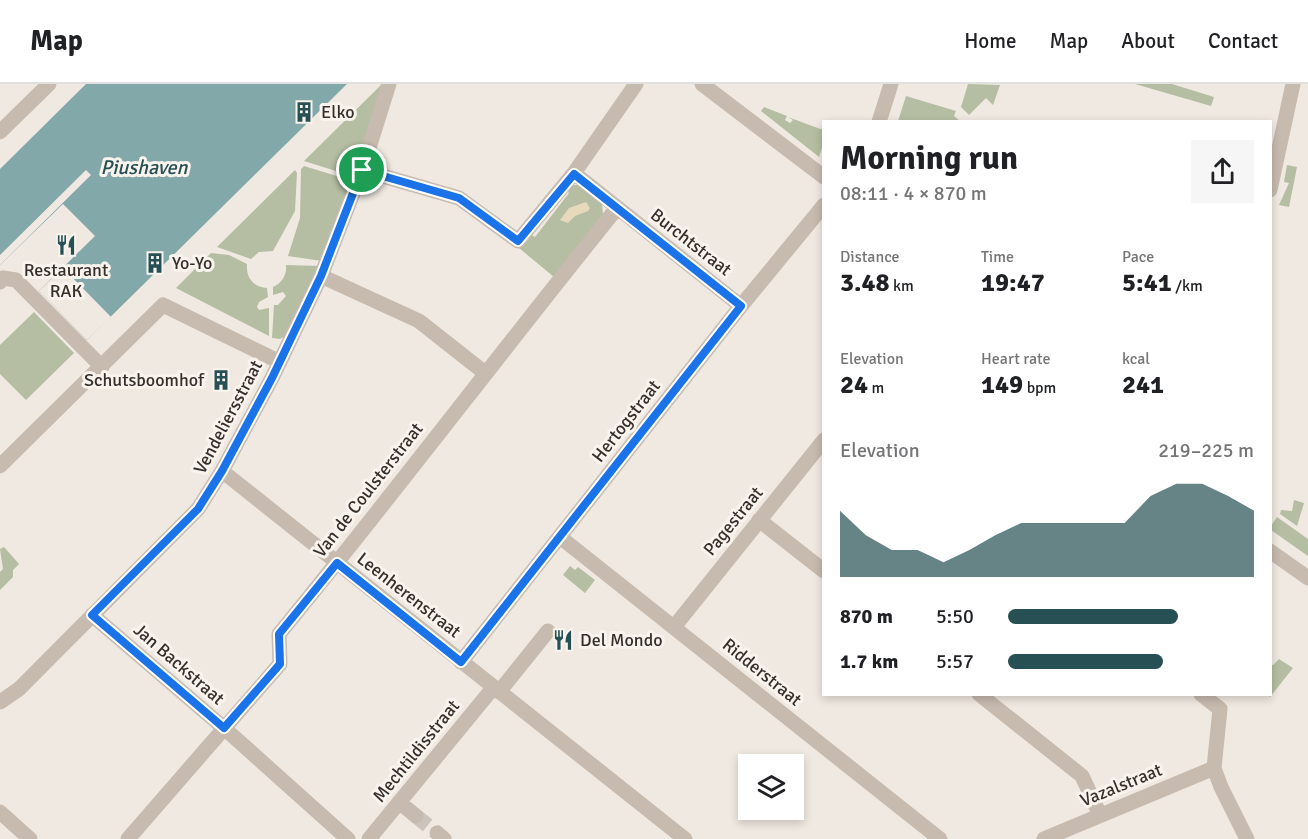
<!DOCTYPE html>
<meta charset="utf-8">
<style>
body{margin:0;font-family:Signika,sans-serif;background:#f6f6f6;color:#202124;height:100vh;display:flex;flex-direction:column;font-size:22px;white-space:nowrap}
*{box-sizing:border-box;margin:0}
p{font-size:20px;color:#757577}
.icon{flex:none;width:33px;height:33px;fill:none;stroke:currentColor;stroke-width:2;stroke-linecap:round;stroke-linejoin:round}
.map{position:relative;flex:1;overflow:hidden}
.side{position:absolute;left:822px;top:36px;width:450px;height:576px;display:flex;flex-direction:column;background:#fff;border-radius:0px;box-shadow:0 3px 9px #0003}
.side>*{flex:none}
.tools{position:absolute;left:738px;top:670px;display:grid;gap:12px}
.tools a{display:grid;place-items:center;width:66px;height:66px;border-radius:0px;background:#fff;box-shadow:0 3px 9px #0003;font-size:30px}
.pin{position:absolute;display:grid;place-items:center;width:51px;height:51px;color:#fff;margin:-26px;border:3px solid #fff;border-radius:50%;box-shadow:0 2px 6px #0007}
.round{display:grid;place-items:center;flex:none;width:63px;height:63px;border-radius:0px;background:#f6f6f6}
.head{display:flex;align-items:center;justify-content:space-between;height:102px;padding:0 18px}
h1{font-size:33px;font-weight:700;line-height:45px}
.metrics{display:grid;grid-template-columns:repeat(3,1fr);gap:9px;height:102px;padding:6px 18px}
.metrics div{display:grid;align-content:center}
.metrics b{font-size:26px;font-weight:700}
.metrics small{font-size:16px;font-weight:400}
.metrics p{font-size:16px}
.chart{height:168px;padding:12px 18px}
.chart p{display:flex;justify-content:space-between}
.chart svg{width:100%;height:108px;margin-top:6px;fill:#265054;opacity:.7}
ul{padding:0 18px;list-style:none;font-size:20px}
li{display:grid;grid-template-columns:96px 72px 1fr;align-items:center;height:45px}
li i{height:15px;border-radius:8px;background:#265054}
header{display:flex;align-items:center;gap:36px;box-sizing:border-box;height:84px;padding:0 30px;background:#fff;border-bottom:2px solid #e0e0e0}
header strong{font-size:28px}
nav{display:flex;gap:33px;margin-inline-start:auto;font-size:21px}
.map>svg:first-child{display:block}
.green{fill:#b5bea2}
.sand{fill:#e7d9bc}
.water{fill:#83a8aa}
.pier{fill:#f0e9e1}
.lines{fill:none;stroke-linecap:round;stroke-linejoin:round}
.minor-tunnel{stroke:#cbc4bd;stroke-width:15;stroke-dasharray:15 8;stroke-linecap:butt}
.minor{stroke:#c7baae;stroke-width:15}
.route-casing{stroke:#fff;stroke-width:12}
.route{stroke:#1a73e8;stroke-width:8}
.labels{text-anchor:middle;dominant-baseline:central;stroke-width:6;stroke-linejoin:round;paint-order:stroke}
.poi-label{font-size:18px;fill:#372f2b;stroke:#f8f3ed;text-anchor:start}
.street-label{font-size:18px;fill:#372f2b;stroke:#f8f3ed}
.water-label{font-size:20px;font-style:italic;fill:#265054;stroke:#f8f3ed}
</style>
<header>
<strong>Map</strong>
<nav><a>Home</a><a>Map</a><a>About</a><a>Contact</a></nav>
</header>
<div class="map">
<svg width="1308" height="755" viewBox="0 0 1308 755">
<rect width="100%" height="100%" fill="#f0e9e1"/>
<path class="green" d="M 382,0 L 355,93 L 304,77 Z
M 968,0 L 1000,1 L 993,21 L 986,14 L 969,31 L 961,23 Z
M 1135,0 L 1172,0 L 1214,13 L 1211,22 Z
M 906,12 L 956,27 L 954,32 L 960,37 L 898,37 Z
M 764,23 L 787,32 L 785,36 L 790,39 L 793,36 L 788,33 L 823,46 L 823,61 L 819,73 L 761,27 Z
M 1287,81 L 1297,83 L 1289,123 L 1279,121 L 1289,99 L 1284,98 Z
M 304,82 L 353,97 L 322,177 L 288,172 L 300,134 L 301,85 Z
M 295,86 L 297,89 L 295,127 L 273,167 L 259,168 L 251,175 L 217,163 Z
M 572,101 L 580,101 L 602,120 L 603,130 L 554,193 L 519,164 L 530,150 L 535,153 L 569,109 L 566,106 Z
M 211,169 L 229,171 L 247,180 C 246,194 253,203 267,204 L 268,213 L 259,218 L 257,223 L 259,226 L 269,224 L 269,252 L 176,204 Z
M 286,181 L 320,182 L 285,252 L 280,255 L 272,254 L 274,221 L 278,221 L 286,212 L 283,208 L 273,211 L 273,203 C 282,199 287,191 286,181 Z
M 34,228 L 74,269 L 26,316 L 0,290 L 0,261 Z
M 1294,416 L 1304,419 L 1297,442 L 1280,430 L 1281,426 L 1292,427 Z
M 1277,433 L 1308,455 L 1308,472 L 1271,446 L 1271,442 Z
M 4,463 L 19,480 L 13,486 L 13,493 L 0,506 L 0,488 L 3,485 L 0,465 Z
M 570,482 L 575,486 L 578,483 L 595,496 L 585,509 L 563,491 Z
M 1279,575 L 1293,584 L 1270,613 L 1267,611 L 1251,611 L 1270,610 L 1271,580 L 1273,581 Z"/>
<path class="sand" d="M 586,118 L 590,124 L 588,127 L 575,132 L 568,139 L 560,136 L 569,124 Z"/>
<path class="water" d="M 86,0 L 347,0 L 87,256 L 39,207 L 95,152 L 63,120 L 0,181 L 0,85 Z"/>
<path class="pier" d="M 86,86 L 91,91 L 0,181 L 0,171 Z
M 63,184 L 111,233 L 87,256 L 39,207 Z"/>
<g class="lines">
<path class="minor-tunnel" d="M 416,732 L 437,749"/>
<path class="minor" d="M 702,0 L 824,93
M 879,38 L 891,0
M 0,48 L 49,0
M 362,86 L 459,114 L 518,157 L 574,89 L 636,0
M 574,89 L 741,222
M 1270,106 L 1293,0
M 321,192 L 419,237 L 485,289
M 0,198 L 3,194 L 16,196 L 102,283
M 0,382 L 163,221 L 280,278
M 222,387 L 685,755
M 759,436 L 824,487
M 560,453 L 940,755
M 1270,467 L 1308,494
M 92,531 L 224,644 L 348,755
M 674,543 L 824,356
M 461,578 L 741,222 L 824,121
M 499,608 L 548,547
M 979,610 L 1082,692 L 1100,731
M 1201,610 L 1220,625 L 1214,684 L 1221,703 L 1247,755
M 0,618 L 19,605 L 198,425 L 222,387 L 272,294 L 321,192 L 362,86 L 389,0
M 399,718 L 416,732
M 0,728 L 30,755
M 437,749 L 444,755
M 128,755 L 280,580 L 279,550 C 394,410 503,265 617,124
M 369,755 L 493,604
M 1044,755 L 1214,684"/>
</g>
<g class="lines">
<g class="route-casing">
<path id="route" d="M 362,86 L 459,114 L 518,157 L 574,90 L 741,222 L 461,578 L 337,479 L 279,550 L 280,580 L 224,644 L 92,531 L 198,425 L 222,387 L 272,294 L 321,192 Z"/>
</g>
<use href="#route" class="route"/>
</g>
<defs>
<g id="building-bare" transform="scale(1.62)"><path d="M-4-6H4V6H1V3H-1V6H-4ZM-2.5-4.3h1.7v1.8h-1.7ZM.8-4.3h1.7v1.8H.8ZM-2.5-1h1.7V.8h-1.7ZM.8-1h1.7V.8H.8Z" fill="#265054" stroke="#f8f3ed" stroke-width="2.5" paint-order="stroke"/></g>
<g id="restaurant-bare" transform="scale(1.62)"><path d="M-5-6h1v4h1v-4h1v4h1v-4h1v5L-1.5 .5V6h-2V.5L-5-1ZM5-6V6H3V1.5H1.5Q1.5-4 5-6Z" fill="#265054" stroke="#f8f3ed" stroke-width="2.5" paint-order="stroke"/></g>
</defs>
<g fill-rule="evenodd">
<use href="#building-bare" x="304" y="28"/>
<use href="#restaurant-bare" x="66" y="161"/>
<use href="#building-bare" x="155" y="179"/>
<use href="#building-bare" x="221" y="296"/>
<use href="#restaurant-bare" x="563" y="556"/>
</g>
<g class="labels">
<g class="poi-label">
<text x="321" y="28">Elko</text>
<text x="172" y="179">Yo-Yo</text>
<text x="66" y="186" text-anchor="middle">Restaurant<tspan x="66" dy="21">RAK</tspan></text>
<text x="204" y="296" text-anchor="end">Schutsboomhof</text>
<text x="580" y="556">Del Mondo</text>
</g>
<g class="street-label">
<text transform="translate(691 158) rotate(38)">Burchtstraat</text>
<text transform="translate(228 333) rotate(-62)">Vendeliersstraat</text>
<text transform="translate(626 337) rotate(-52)">Hertogstraat</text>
<text transform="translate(368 406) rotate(-52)">Van de Coulsterstraat</text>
<text transform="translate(733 437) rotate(-51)">Pagestraat</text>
<text transform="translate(409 511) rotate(38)">Leenherenstraat</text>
<text transform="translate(179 580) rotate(41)">Jan Backstraat</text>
<text transform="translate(762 588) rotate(39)">Ridderstraat</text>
<text transform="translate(416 667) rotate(-51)">Mechtildisstraat</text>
<text transform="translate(1121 701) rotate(-22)">Vazalstraat</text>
</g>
<g class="water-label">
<text x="144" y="83">Piushaven</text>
</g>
</g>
</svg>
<div class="tools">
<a><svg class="icon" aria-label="layers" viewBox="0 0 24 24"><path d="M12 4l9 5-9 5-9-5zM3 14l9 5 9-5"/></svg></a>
</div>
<div class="pin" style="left:362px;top:86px;background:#1e9e55"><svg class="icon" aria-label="arrive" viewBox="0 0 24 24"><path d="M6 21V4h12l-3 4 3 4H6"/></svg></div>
<section class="side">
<div class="head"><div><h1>Morning run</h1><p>08:11 · 4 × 870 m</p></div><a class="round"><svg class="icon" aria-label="share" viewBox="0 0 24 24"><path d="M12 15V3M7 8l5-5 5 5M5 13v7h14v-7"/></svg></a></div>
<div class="metrics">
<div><p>Distance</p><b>3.48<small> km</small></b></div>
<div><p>Time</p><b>19:47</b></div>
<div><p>Pace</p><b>5:41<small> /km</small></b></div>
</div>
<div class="metrics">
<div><p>Elevation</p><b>24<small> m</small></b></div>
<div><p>Heart rate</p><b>149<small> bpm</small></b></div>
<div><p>kcal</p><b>241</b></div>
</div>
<div class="chart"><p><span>Elevation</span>219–225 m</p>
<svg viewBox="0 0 160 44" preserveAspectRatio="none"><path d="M0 44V17L10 27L20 33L30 33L40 38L50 33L60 27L70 22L80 22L90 22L100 22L110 22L120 11L130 6L140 6L150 11L160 17V44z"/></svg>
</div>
<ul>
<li><b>870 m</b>5:50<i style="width:69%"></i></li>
<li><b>1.7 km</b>5:57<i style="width:63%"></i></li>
</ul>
</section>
</div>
